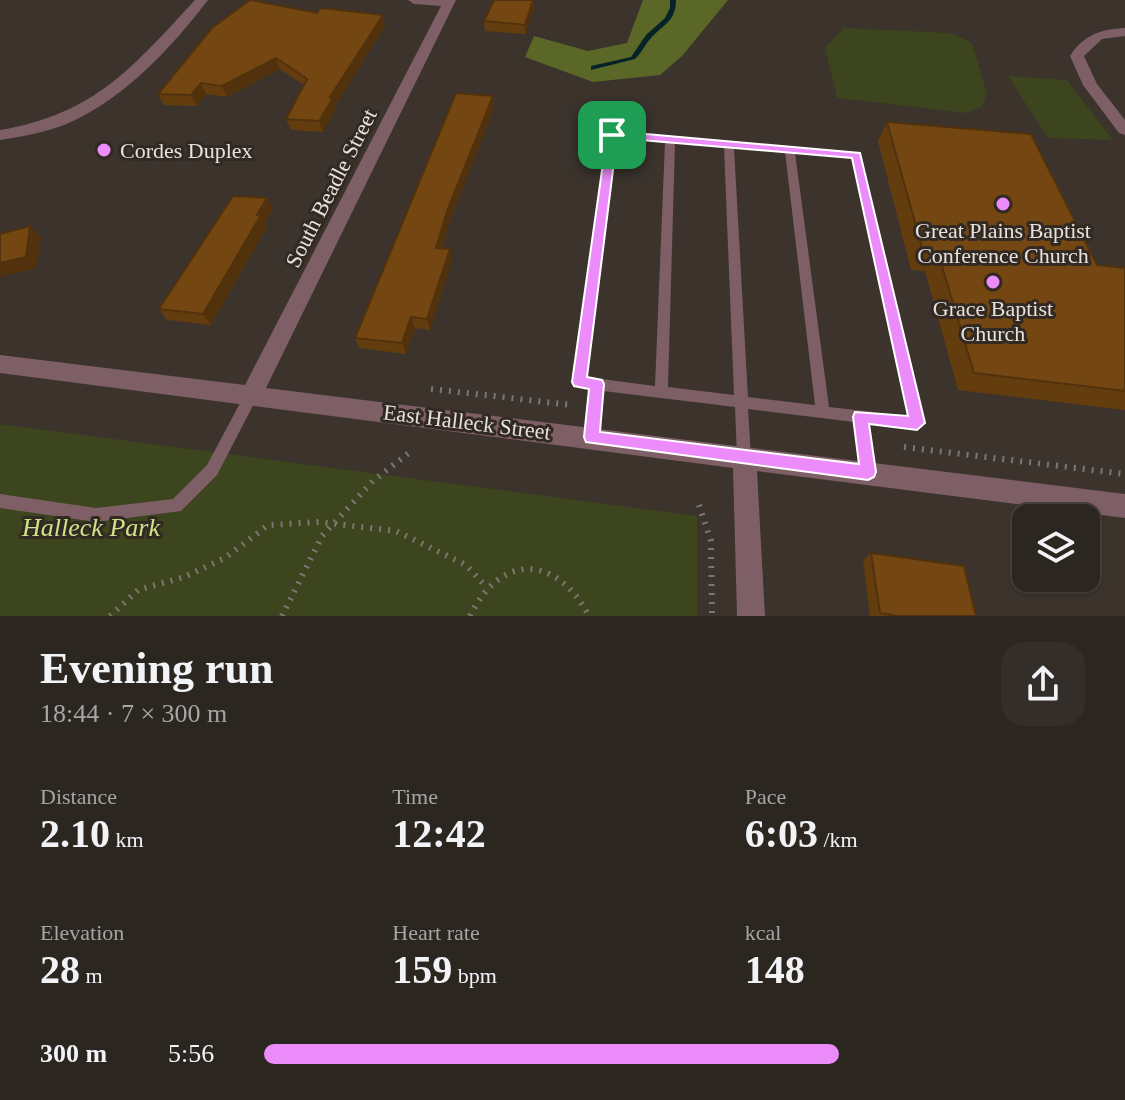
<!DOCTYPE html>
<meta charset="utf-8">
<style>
body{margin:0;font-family:Georgia,serif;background:#342e2a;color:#f1f3f6;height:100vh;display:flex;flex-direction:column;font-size:30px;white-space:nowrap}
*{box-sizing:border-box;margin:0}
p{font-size:26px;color:#a6a5a5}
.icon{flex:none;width:44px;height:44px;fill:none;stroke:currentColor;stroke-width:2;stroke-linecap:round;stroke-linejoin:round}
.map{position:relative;height:616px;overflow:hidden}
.panel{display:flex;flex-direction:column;background:#2c2621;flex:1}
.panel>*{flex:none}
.fabs{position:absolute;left:1012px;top:504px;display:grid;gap:16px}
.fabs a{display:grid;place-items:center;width:88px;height:88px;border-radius:16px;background:#2c2621;box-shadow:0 2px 6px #0004,0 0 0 2px #48433f;font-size:40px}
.pin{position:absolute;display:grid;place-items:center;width:68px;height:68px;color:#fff;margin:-34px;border-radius:16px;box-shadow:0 4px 12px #0006}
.round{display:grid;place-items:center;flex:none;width:84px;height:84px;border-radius:24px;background:#342e2a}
.headline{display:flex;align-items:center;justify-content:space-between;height:136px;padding:0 40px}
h1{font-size:44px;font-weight:700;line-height:60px}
.figures{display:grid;grid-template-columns:repeat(3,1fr);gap:12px;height:136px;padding:8px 40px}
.figures div{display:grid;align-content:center}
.figures b{font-size:40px;font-weight:700}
.figures small{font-size:22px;font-weight:400}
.figures p{font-size:22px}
ul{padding:0 40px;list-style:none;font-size:26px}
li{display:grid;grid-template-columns:128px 96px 1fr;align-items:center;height:60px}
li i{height:20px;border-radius:10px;background:#ec8cfa}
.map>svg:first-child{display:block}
.green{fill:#3c451d}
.forest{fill:#5a6727}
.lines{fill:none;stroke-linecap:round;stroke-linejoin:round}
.stream{fill:#062427;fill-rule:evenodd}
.path{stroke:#7d7670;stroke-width:6;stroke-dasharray:2 7;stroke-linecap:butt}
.lane{fill:#7e5f65;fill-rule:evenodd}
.street{fill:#7e5f65;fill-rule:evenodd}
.wall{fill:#643d0f}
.shaded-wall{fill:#51320d}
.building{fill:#744712;stroke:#51320d;stroke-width:2}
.route{fill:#ec8cfa;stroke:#fff;stroke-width:2;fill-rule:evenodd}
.poi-dot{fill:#ec8cfa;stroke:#312922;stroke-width:3}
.labels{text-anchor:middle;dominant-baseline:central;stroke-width:6;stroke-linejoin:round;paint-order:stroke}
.poi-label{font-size:22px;fill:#e6e1dc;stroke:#312922}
.street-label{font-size:22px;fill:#e6e1dc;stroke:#312922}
.near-park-label{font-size:26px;font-style:italic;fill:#cee387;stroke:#312922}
</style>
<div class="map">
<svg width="1125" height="616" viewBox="0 0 1125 616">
<rect width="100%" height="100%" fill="#3b332c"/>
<path class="green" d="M 844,28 L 951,33 L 972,43 L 987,93 L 982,107 L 966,113 L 837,98 L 825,48 Z
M 1008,76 L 1067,80 L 1113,140 L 1048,138 Z
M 0,424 L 697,516 L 697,616 L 0,616 Z"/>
<path class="forest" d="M 643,0 L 728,0 L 682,56 L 660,75 L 593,82 L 525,57 L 534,36 L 588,51 L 627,43 Z"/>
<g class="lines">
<path class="stream" d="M 670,0 L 676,0 C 676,21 664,24 651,38 C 645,44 642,53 635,59 L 591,70 L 591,66 L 631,57 L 646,35 L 665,18 L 670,8 Z"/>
<path class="path" d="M 431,389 L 572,405
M 904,447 L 1125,474
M 699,505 L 711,541 L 712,616
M 110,616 L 138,590 L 184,577 L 225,558 L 268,525 L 319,522 L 396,531 L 466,565 L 487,588
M 282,616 L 322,536 L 373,481 L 410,452
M 470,616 C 501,552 557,555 589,616"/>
<path class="lane" d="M 612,132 L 860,153 L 924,423 L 922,427 L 917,429 L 868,424 L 875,472 L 873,477 L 868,479 L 863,477 L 861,472 L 854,422 L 748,409 L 751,457 L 749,462 L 744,464 L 739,462 L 737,457 L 735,407 L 603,391 L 598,437 L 596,441 L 591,443 L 586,441 L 584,437 L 590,389 L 574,386 L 572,382 L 607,135 ZM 616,138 L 665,142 L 655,386 L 586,377 ZM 675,143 L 724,147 L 734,395 L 668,387 ZM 734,148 L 785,152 L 815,405 L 748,397 ZM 795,153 L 853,158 L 909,416 L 829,407 Z
M 251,390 L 256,392 L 258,396 L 217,475 L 181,511 L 96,522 L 0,508 L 0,494 L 96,508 L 173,499 L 207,465 L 246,392 Z"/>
<path class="street" d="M 195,0 L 208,0 C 172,47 126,97 71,122 C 49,132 24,136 0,140 L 0,130 C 95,114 133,67 195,0 Z
M 408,0 L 456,0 L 266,388 L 1125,494 L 1125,518 L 757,471 L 765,616 L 737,616 L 733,468 L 0,373 L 0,355 L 245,385 L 441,6 L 414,4 Z
M 1125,28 L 1125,36 L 1102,39 L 1084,56 L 1097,84 L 1125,120 L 1125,135 L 1119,133 L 1083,85 L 1070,56 C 1083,35 1101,29 1125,28 Z"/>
</g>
<path class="wall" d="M 494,0 L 534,0 L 534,7 L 525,34 L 485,31 L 484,21 Z
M 317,13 L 383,15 L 385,26 L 335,106 L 336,109 L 323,132 L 291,130 L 286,119 L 304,85 L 280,69 L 227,97 L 206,94 L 197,106 L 164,105 L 158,94 Z
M 493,96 L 494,108 L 449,223 L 442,249 L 452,260 L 430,330 L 415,328 L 406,354 L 359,348 L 355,338 Z
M 887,122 L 1097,265 L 1125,268 L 1125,410 L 958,390 L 925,271 L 911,270 L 878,141 Z
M 267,198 L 272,209 L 265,223 L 267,227 L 211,325 L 167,320 L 159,309 Z
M 871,553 L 976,616 L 870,616 L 863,560 Z"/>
<path class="shaded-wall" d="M 533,0 L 534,7 L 525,34 L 525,25 Z
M 383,15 L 385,26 L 335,106 L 336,109 L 323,132 L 319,121 L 330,97 Z
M 276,58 L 280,69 L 227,97 L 222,86 Z
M 201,83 L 206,94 L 197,106 L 191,95 Z
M 493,96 L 494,108 L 449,223 L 439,259 L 436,248 L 447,211 Z
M 267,198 L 272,209 L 265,223 L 267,227 L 211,325 L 203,314 Z
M 30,226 L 41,238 L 36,268 L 0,277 L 0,263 Z
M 450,249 L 452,260 L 430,330 L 427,319 Z
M 411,317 L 415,328 L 406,354 L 402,343 Z"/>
<path class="building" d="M 250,0 L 317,13 L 321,8 L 383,15 L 330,97 L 333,98 L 319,121 L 286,119 L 307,79 L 276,58 L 222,86 L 201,83 L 191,95 L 158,94 L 212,28 Z
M 494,0 L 533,0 L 525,25 L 484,21 Z
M 456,93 L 493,96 L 447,211 L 436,248 L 450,249 L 427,319 L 411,317 L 402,343 L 355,338 Z
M 887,122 L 1031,134 L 1097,265 L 1125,268 L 1125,391 L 974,373 L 938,253 L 923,251 Z
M 233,196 L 267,198 L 257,215 L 261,215 L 203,314 L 159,309 Z
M 30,226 L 26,257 L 0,263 L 0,234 Z
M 871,553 L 964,566 L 976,616 L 897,616 L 880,613 Z"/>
<path class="route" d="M 612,131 L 860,153 L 925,423 L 917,430 L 869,424 L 876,472 L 874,477 L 868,480 L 586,442 L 584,437 L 589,389 L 574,386 L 572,382 L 607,135 ZM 617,138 L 852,158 L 908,416 L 855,412 L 853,417 L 859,464 L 600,432 L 604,384 L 602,380 L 587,377 Z"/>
<g class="poi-dot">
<circle cx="104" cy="150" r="8"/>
<circle cx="1003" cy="204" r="8"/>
<circle cx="993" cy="282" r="8"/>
</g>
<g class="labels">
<g class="poi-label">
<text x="120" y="150" text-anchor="start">Cordes Duplex</text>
<text x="1003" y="230">Great Plains Baptist<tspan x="1003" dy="25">Conference Church</tspan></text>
<text x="993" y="308">Grace Baptist<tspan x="993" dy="25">Church</tspan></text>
</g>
<g class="street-label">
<text transform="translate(331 188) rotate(-63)">South Beadle Street</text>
<text transform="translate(467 422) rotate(7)">East Halleck Street</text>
</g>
<g class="near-park-label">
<text x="91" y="527">Halleck Park</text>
</g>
</g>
</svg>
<div class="fabs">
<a><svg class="icon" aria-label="layers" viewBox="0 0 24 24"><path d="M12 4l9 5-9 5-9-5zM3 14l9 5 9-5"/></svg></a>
</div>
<div class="pin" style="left:612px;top:135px;background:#1e9e55"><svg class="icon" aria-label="arrive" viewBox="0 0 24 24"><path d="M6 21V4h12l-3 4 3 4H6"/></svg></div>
</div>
<section class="panel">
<div class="headline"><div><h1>Evening run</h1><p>18:44 · 7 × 300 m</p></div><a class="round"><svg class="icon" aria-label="share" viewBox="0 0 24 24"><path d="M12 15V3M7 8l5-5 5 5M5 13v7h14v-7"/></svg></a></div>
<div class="figures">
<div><p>Distance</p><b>2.10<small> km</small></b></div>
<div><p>Time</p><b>12:42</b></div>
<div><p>Pace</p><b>6:03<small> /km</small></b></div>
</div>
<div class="figures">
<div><p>Elevation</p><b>28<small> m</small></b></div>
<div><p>Heart rate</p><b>159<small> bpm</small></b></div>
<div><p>kcal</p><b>148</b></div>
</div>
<ul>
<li><b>300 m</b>5:56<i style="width:70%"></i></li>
</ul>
</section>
